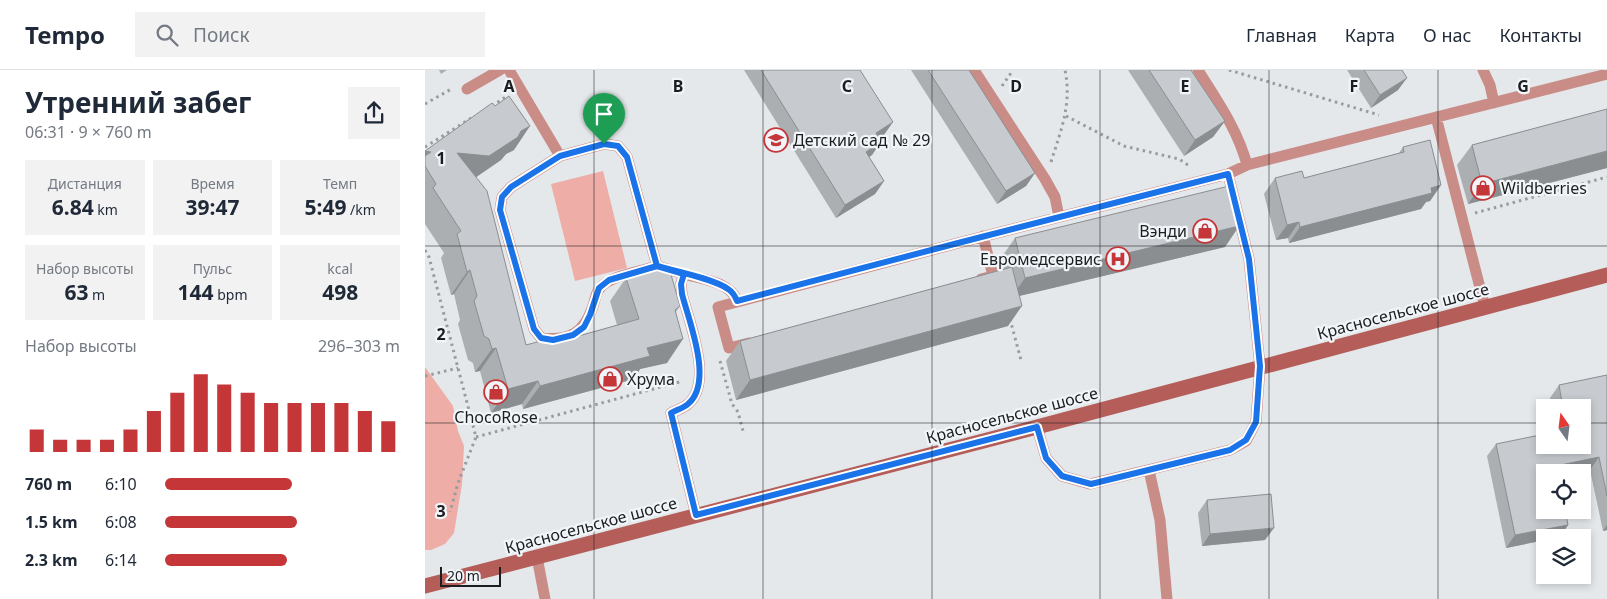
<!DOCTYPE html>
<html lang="ru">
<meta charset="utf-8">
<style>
body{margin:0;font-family:"Noto Sans",sans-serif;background:#f2f2f3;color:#1f2937;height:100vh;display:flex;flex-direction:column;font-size:19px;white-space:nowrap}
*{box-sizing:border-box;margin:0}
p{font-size:16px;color:#747a83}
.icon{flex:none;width:28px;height:28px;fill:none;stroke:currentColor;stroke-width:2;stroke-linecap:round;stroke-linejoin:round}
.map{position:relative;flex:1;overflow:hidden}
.details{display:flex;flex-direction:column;background:#fff;width:425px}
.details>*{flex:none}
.needle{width:32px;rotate:346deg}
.controls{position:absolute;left:1111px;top:329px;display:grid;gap:10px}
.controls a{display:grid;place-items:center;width:55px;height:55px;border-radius:0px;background:#fff;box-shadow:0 2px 8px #0003;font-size:25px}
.scale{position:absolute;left:15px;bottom:12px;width:61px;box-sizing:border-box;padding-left:5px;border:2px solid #1b1d1e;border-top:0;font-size:14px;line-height:18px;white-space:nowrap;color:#1b1d1e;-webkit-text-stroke:4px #f1f5f9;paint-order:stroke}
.pin{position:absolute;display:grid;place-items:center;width:42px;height:42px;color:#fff;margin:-51px -21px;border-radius:50% 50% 50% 0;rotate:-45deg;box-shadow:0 0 5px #0007}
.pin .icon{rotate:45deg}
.round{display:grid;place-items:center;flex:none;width:52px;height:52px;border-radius:0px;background:#f2f2f3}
.overview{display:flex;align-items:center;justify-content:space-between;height:85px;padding:0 25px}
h1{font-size:28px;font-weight:700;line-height:38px}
.figures{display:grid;grid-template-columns:repeat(3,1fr);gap:8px;height:85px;padding:5px 25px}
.figures div{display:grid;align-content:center;border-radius:0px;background:#f2f2f3;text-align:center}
.figures b{font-size:21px;font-weight:700}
.figures small{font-size:14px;font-weight:400}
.figures p{font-size:14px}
.chart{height:140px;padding:10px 25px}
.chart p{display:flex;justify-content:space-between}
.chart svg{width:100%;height:90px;margin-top:5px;stroke:#c53638;stroke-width:6}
ul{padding:0 25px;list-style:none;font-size:16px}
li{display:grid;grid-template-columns:80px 60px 1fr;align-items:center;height:38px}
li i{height:12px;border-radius:6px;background:#c53638}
header{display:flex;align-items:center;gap:30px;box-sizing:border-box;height:70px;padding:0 25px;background:#fff;border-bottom:1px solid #e0e1e3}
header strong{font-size:24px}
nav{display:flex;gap:28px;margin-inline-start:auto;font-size:18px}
.search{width:350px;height:45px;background:#f2f2f3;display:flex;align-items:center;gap:12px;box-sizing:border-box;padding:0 18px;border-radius:0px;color:#747a83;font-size:19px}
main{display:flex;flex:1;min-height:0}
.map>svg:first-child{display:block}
.green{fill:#eeada7}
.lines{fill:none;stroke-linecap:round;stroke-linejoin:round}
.path{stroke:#999c9e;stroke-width:3;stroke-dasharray:2.5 4;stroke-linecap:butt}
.lane{stroke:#ca8c87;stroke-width:11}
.secondary{stroke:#b55e59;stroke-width:15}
.wall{fill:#abafb2}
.shaded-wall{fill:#8b8e91}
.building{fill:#c7cbcf;stroke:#8b8e91}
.route-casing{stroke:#fff;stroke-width:10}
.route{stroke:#1a73e8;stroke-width:6}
.grid{fill:none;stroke:#1b1d1e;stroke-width:1;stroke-opacity:0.55}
.labels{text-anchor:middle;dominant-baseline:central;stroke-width:4.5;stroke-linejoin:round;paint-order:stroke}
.poi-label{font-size:16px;fill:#1b1d1e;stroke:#f1f5f9;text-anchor:start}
.street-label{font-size:16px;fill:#1b1d1e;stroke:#f1f5f9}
.grid-label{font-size:16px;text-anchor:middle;font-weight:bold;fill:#1b1d1e;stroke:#f1f5f9;stroke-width:4.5;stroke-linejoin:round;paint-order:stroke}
</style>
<header>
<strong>Tempo</strong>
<div class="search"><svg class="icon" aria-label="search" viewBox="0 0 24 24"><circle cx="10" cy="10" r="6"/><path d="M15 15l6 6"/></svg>Поиск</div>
<nav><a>Главная</a><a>Карта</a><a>О нас</a><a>Контакты</a></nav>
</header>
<main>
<section class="details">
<div class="overview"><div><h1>Утренний забег</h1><p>06:31 · 9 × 760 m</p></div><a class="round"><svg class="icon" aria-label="share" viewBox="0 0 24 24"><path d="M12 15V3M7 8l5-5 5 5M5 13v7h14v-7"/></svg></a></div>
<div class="figures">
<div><p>Дистанция</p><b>6.84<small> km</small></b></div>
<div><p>Время</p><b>39:47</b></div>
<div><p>Темп</p><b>5:49<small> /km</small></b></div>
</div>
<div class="figures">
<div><p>Набор высоты</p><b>63<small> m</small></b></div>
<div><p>Пульс</p><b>144<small> bpm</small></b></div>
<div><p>kcal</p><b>498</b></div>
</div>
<div class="chart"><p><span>Набор высоты</span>296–303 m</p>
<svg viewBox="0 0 160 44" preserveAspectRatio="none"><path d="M5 44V33M15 44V38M25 44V38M35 44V38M45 44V33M55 44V24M65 44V15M75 44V6M85 44V11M95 44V15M105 44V20M115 44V20M125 44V20M135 44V20M145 44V24M155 44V29"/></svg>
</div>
<ul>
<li><b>760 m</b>6:10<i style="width:54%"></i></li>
<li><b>1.5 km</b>6:08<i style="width:56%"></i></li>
<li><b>2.3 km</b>6:14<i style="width:52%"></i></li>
</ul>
</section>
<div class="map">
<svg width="1182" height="529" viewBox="0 0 1182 529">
<rect width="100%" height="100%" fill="#e4e8eb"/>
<path class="green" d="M 178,101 L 202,198 L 150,211 L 126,114 Z
M 0,297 L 28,336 L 33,361 L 39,376 L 37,414 L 29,463 L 20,474 L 6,480 L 0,480 Z"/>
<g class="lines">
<path class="path" d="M 804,0 L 954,45
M 577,16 L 588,0
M 0,34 L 28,18
M 67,36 L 82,26
M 641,46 L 699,76 L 754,89 L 766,97
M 0,77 L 48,47
M 626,92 C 636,60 647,34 640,0
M 1050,143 L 1182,107
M 0,180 L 4,187 L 51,367 L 33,413 L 25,442
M 585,249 L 596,290
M 295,291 L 307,334 L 313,342 L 318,361
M 0,306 L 33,298
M 51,367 L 258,311"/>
<path class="lane" d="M 84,0 L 135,86 L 179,74 L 193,76 L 202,87 L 232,196 L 259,204 L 256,213 L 257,224 C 264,252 289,312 263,334 C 259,338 251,340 246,343 L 271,445
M 549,0 L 620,109 L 630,127 L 634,147
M 773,0 C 792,31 813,60 822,95
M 1058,0 L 1065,15 L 1069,33
M 42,19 L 75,0
M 1011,47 L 1060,237
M 135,86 L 86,117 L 77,127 L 75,140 L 109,259 L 116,268 C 145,271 159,263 168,236 C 170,230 171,222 175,218 C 184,206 217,201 232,196
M 259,204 C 276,209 306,212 312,231
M 556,209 L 568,206 L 558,166
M 324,273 L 304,278 L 293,237 L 533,173 L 803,104 L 822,95 L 1182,4
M 612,357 L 621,388 L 637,406 L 665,414 L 805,380 L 821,371 L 831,352 L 835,296 L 824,189 L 803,104
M 724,400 L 735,450 L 742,529
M 112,487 L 120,529"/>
<path class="secondary" d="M 0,516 L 612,357 L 1182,205"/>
</g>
<path class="wall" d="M 14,0 L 22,0 L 16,4 Z
M 319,0 L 435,0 L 459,65 L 454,68 L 447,85 L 444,87 L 459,111 L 450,124 L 411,148 Z
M 486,0 L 544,0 L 610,103 L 601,116 L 572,134 Z
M 703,0 L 766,0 L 800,51 L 788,67 L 759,86 Z
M 922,0 L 977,0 L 973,20 L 946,38 Z
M 1182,39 L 1182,98 L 1043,134 L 1032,95 L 1047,75 Z
M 978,77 L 1016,115 L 1005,131 L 1001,132 L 996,139 L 864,173 L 863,168 L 851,170 L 839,124 L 850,108 L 879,108 L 974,83 Z
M 89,80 L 81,84 L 76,90 L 51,107 L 101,275 L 143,269 L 192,255 L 185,231 L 201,208 L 255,236 L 250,243 L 242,293 L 215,299 L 209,309 L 98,339 L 97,334 L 66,343 L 55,301 L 50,302 L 48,293 L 43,290 L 33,254 L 35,250 L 29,224 L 26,225 L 16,188 L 19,183 L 0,154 L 0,81 Z
M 814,156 L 800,177 L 594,226 L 583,256 L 311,330 L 301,291 L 315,271 L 579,199 L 576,188 L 590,168 Z
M 1182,305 L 1182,460 L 1178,461 L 1165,400 L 1152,402 L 1120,402 L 1143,455 L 1135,467 L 1120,468 L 1120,470 L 1081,478 L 1062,386 L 1071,374 L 1158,375 L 1158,338 L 1127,338 L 1125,328 L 1134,315 Z
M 782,430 L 840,470 L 777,476 L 773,443 Z"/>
<path class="shaded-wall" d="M 982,8 L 973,20 L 946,38 L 955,25 Z
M 800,51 L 788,67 L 759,86 L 770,70 Z
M 468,52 L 459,65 L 442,76 L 451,63 Z
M 105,56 L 89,80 L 81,84 L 76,90 L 47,110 L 32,83 Z
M 456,72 L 447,85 L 432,95 L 441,82 Z
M 0,81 L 6,82 L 0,90 Z
M 1182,81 L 1182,98 L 1043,134 L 1057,114 Z
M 610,103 L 601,116 L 572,134 L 581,121 Z
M 459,111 L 450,124 L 411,148 L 420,135 Z
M 1016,115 L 1005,131 L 1001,132 L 996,139 L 864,173 L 875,157 Z
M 874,152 L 863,168 L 851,170 L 862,155 Z
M 814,156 L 800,177 L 586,228 L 600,208 Z
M 45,200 L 29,224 L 26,225 L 42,202 Z
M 597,236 L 583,256 L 311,330 L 325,310 Z
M 258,269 L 242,293 L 215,299 L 209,309 L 98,339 L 115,316 L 222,278 Z
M 71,278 L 55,301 L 50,302 L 67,279 Z
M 113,311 L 97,334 L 66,343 L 83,319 Z
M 1174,387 L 1165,400 L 1152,402 L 1127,402 L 1131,396 Z
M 1143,455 L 1135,467 L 1120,468 L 1120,470 L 1081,478 L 1090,465 Z
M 1182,455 L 1182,460 L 1178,461 Z
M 849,458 L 840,470 L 777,476 L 785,464 Z"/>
<path class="building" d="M 336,0 L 435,0 L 468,52 L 451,63 L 456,72 L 441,82 L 459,111 L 420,135 Z
M 503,0 L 544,0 L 610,103 L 581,121 Z
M 724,0 L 766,0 L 800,51 L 770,70 Z
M 939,0 L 977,0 L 982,8 L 955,25 Z
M 84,26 L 105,56 L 96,61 L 93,67 L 64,86 L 32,83 L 62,121 L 101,275 L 138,265 L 143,269 L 214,249 L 201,208 L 239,197 L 245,201 L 255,236 L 250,240 L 258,269 L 222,278 L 225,286 L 115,316 L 113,311 L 83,319 L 71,278 L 67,279 L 64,269 L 59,266 L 49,231 L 52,226 L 45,200 L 42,202 L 32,164 L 36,161 L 8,118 L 11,114 L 0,96 L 0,86 L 6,82 L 0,81 L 67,33 L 70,36 Z
M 1182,39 L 1182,81 L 1057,114 L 1047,75 Z
M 1005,70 L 1016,115 L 1006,118 L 1007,123 L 875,157 L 874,152 L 862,155 L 850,108 L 877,101 L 879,108 L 979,82 L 978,77 Z
M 804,116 L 814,156 L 600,208 L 590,168 Z
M 587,197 L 597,236 L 325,310 L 315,271 Z
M 1182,305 L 1182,426 L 1174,387 L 1131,396 L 1133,402 L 1120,402 L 1120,440 L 1140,440 L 1143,455 L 1090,465 L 1071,374 L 1120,364 L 1120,375 L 1158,375 L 1158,338 L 1138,338 L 1134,315 Z
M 846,424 L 849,458 L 785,464 L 782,430 Z"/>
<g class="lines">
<g class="route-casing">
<path id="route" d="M 179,74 L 135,86 L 86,117 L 77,127 L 75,140 L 109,259 L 116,268 L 128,270 L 148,265 L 159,257 L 165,245 L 174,218 L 184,210 L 232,196 L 259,204 L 256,214 L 257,224 C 264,252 289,312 263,334 C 259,338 251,340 246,343 L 271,445 L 612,357 L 621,388 L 637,406 L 666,414 L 805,380 L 821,370 L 831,352 L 835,296 L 824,189 L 803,104 L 533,173 L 312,231 C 310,226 308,222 303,219 C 289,209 250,201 232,196 L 202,87 L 193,76 L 179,74"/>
</g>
<use href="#route" class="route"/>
</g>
<path class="grid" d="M 169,0 L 169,529M 338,0 L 338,529M 507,0 L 507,529M 675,0 L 675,529M 844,0 L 844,529M 1013,0 L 1013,529M 0,176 L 1182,176M 0,353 L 1120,353M 1158,353 L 1182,353"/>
<defs>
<g id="school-ring" transform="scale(1.25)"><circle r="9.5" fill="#f1f5f9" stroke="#c53638" stroke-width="1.5"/><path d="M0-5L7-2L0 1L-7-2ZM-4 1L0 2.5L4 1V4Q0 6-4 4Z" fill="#c53638"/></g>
<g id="shop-ring" transform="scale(1.25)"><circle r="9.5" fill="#f1f5f9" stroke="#c53638" stroke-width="1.5"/><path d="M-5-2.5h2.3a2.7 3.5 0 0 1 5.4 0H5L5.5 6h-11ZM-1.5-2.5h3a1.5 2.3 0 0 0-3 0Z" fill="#c53638"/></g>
<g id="hospital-ring" transform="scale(1.25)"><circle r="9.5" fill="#f1f5f9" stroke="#c53638" stroke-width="1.5"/><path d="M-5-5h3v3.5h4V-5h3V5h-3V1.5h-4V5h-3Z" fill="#c53638"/></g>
</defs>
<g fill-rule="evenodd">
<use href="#school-ring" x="351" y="70"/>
<use href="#shop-ring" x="1058" y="118"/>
<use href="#shop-ring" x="780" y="161"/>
<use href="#hospital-ring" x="693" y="189"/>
<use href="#shop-ring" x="185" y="309"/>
<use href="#shop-ring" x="71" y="322"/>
</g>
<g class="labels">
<g class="poi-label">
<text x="368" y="70">Детский сад № 29</text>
<text x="1076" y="118">Wildberries</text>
<text x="762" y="161" text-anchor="end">Вэнди</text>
<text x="676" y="189" text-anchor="end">Евромедсервис</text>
<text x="202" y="309">Хрума</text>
<text x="71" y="347" text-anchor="middle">ChocoRose</text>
</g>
<g class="street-label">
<text transform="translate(978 241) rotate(-15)">Красносельское шоссе</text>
<text transform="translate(587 345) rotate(-15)">Красносельское шоссе</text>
<text transform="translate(166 455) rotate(-15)">Красносельское шоссе</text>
</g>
</g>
<g class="grid-label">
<text x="84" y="22">A</text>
<text x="253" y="22">B</text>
<text x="422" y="22">C</text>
<text x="591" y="22">D</text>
<text x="760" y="22">E</text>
<text x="929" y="22">F</text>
<text x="1098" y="22">G</text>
<text x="16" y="94">1</text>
<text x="16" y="270">2</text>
<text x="16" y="447">3</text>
</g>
</svg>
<div class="controls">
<a><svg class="needle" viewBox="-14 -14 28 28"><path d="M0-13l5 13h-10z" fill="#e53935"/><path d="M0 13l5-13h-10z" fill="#747a83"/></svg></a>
<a><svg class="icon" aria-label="locate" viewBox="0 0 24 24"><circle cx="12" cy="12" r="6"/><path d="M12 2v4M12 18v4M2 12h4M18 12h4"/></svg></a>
<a><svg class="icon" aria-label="layers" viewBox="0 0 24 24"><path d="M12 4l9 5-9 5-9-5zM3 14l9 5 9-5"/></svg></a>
</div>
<div class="scale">20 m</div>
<div class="pin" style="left:179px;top:74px;background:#1e9e55"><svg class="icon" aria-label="arrive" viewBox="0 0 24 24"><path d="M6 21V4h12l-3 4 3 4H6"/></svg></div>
</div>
</main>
